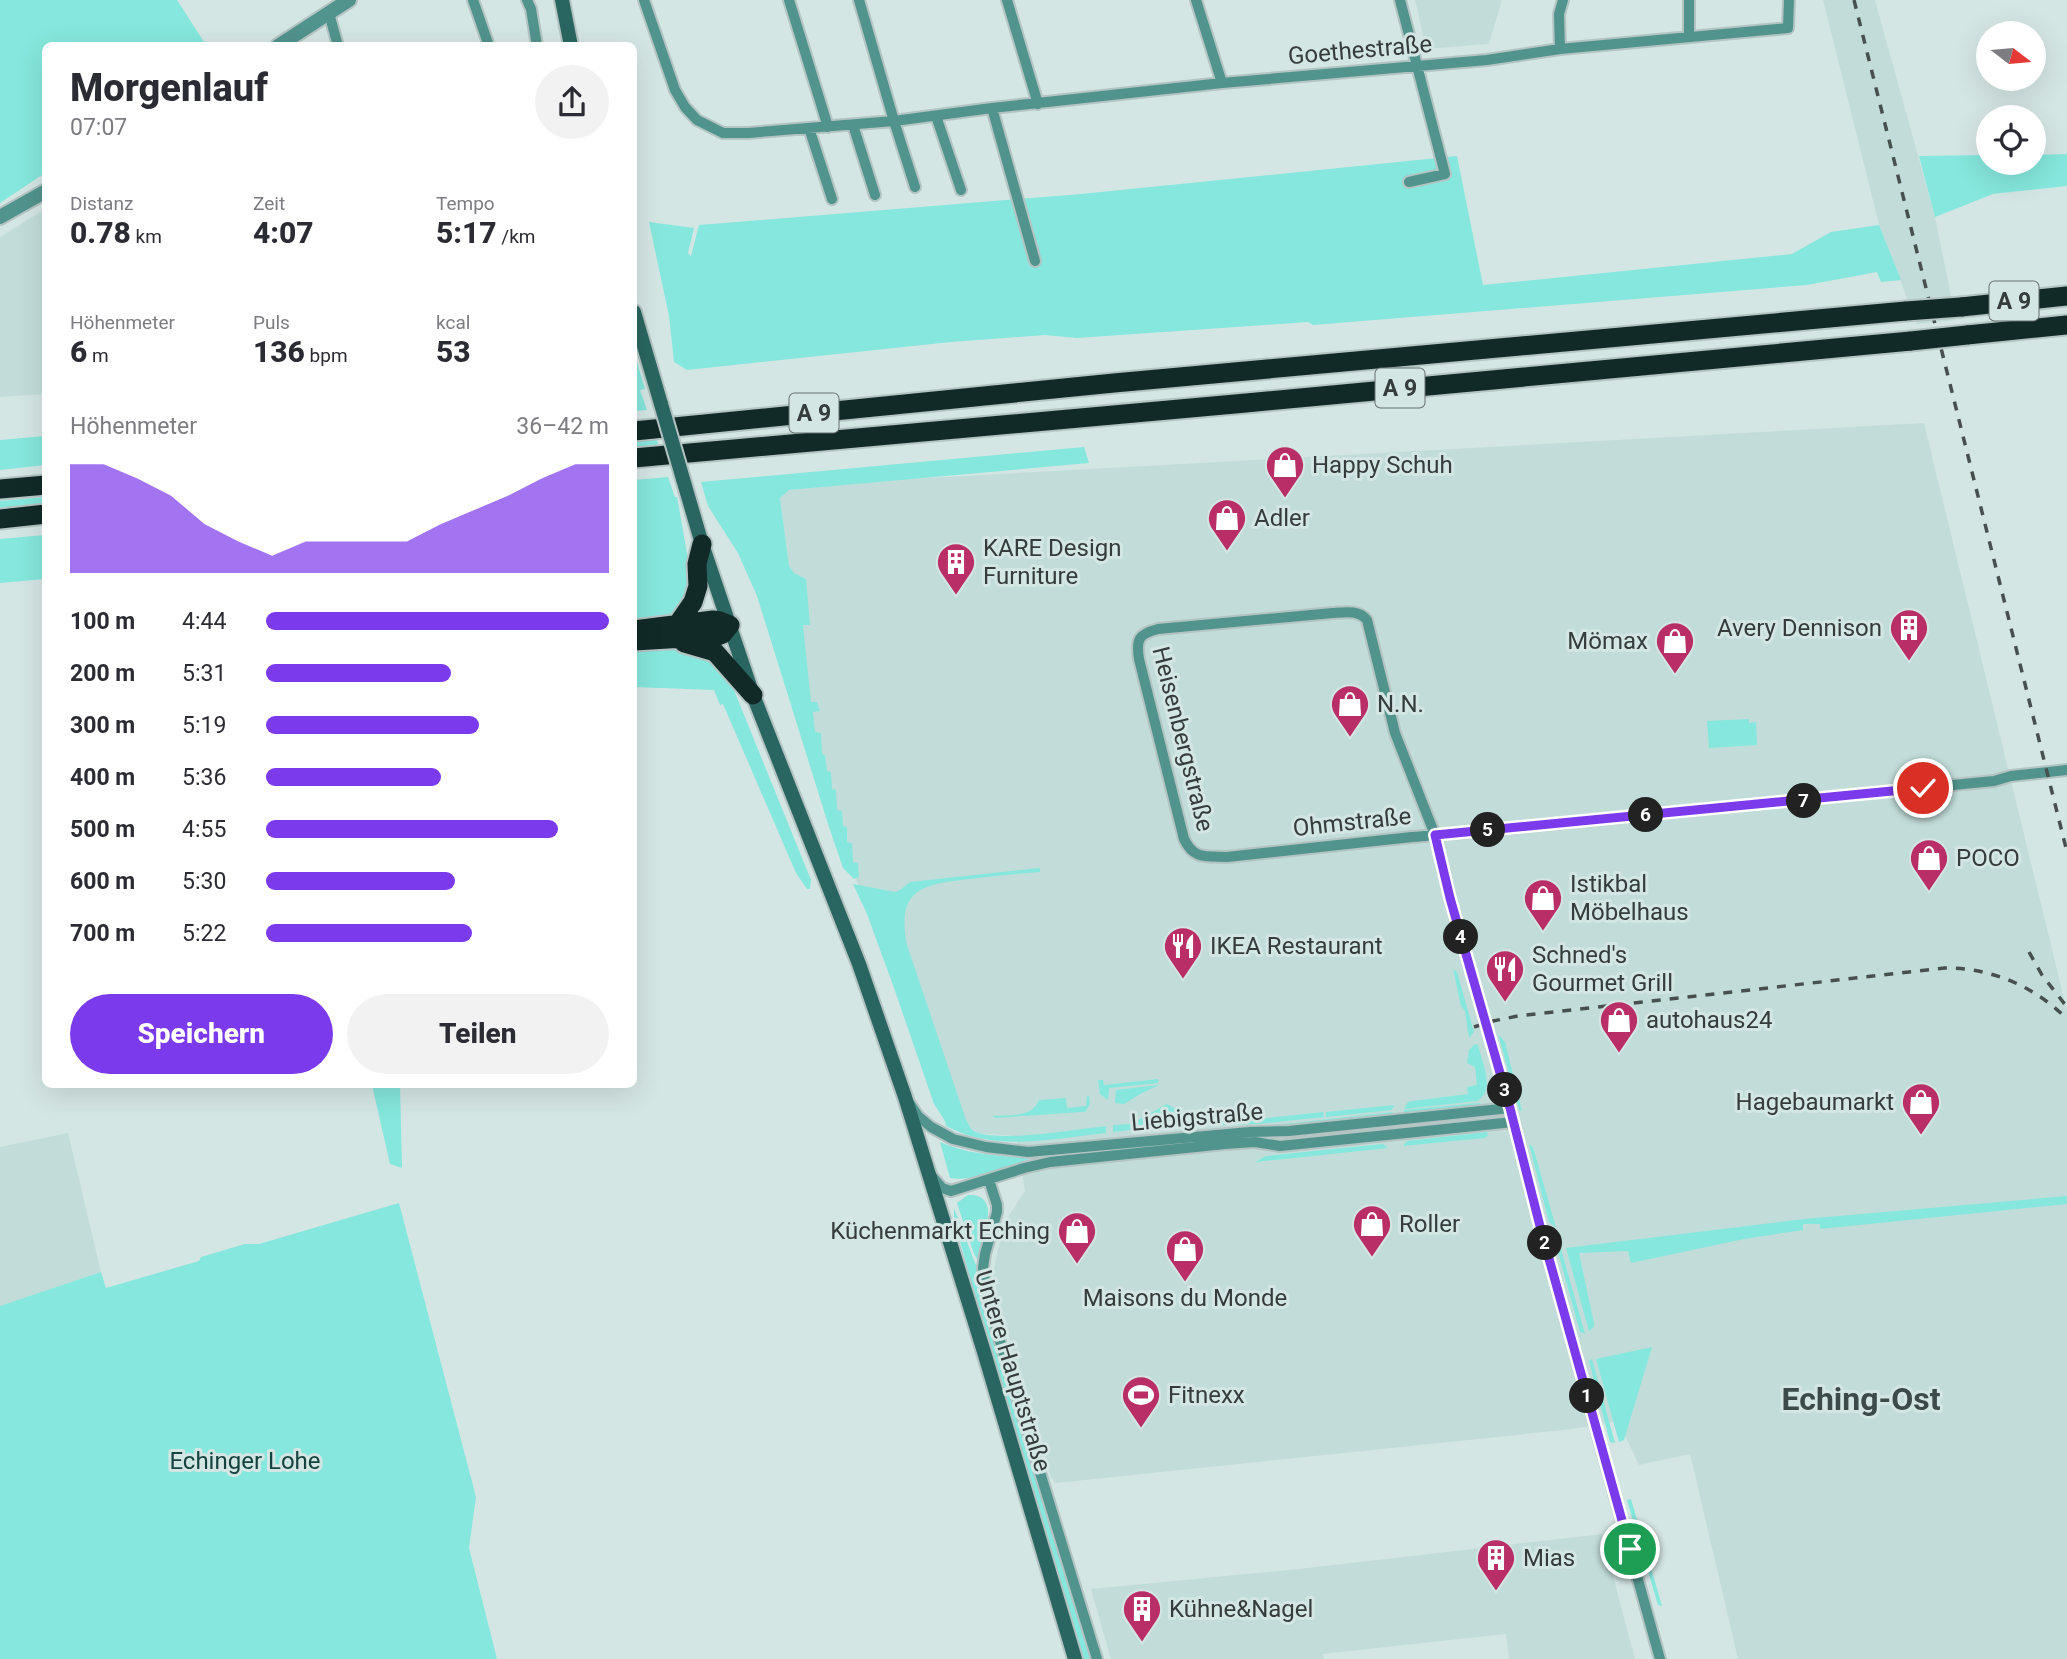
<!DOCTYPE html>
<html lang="de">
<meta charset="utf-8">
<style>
body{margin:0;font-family:Roboto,sans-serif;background:#f2f2f3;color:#2b2b33;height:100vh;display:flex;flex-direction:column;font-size:26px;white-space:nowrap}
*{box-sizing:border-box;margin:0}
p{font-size:23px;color:#7c7c81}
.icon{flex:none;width:38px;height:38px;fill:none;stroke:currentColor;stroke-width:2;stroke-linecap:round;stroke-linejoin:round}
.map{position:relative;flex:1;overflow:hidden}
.drawer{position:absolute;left:42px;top:42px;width:595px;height:1046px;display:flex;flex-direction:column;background:#fff;border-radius:10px;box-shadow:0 7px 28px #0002}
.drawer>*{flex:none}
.needle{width:46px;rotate:106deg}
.fabs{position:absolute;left:1976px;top:21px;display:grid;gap:14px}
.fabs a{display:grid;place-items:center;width:70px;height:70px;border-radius:50%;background:#fff;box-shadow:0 7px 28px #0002;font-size:35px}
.pin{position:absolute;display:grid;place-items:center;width:60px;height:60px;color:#fff;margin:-30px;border:4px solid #fff;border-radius:50%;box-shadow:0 2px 7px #0007}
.km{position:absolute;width:35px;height:35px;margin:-18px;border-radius:50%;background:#222;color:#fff;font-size:19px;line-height:35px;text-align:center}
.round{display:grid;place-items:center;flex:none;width:74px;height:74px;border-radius:37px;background:#f2f2f3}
.head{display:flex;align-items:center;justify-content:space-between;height:119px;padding:0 28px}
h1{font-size:38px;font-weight:800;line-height:52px}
.metrics{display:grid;grid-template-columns:repeat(3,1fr);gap:10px;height:119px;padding:7px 28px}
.metrics div{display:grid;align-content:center}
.metrics b{font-size:30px;font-weight:800}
.metrics small{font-size:19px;font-weight:400}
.metrics p{font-size:19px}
.chart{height:196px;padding:14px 28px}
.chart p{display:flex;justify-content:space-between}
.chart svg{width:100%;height:126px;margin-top:7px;fill:#7c3aed;opacity:.7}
.primary-button{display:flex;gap:14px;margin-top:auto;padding:14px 28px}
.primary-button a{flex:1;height:80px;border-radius:42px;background:#7c3aed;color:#fff;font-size:28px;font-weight:800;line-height:80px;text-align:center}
.primary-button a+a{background:#f2f2f3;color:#2b2b33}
ul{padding:0 28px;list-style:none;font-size:23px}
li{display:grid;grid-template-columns:112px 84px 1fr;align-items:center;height:52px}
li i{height:18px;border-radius:9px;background:#7c3aed}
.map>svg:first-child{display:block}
.built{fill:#c2ddd9}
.green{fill:#85e7dd}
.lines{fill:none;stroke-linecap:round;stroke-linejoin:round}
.minor-casing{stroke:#b4c4c2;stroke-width:14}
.tertiary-casing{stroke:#b4c4c2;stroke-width:18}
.secondary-casing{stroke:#b4c4c2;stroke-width:18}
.motorway-casing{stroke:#b4c4c2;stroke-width:23}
.minor{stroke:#51948d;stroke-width:10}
.tertiary{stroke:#51948d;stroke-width:14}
.secondary{stroke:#2a6661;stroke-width:14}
.motorway{stroke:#112a27;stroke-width:19}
.rail{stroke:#48504f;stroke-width:3.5;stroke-dasharray:9 9;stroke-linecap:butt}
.secondary-bridge-casing{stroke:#b4c4c2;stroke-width:18;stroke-linecap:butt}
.motorway-bridge-casing{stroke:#b4c4c2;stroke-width:23;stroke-linecap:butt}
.secondary-bridge{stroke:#2a6661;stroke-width:14}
.motorway-bridge{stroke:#112a27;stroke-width:19}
.route-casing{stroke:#fff;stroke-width:14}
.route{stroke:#7c3aed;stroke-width:9}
.labels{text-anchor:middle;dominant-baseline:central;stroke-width:6;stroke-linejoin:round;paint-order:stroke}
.shield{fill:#d4e6e4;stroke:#656f6e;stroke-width:2}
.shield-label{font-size:23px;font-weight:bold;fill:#353c3b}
.street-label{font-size:24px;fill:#353c3b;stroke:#d4e6e4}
.poi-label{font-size:24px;fill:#353c3b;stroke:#d4e6e4;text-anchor:start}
.park-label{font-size:24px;fill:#15433f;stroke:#d4e6e4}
.district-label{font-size:32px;font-weight:bold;fill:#3c4b49;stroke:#d4e6e4}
</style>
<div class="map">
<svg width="2067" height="1659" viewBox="0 0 2067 1659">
<rect width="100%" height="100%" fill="#d4e6e4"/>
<path class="built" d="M 1415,0 L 1502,0 L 1489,44 L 1426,49 Z
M 1823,0 L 1875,0 L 1935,217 L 1956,320 L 1917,324 L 1879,225 Z
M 45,209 L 45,394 L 0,397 L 0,237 Z
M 1924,423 L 2067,1011 L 2067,1659 L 1738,1659 L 1690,1454 L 1639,1465 L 1618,1421 L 1573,1429 L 1056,1483 L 1051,1478 L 1013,1353 L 993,1276 L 997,1252 L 1009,1215 L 1025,1191 L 1016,1136 L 976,1133 L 956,1122 L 879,926 L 848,864 L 813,749 L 780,498 L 789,490 L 890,480 Z
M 68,1133 L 101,1272 L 0,1306 L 0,1147 Z
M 1602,1534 L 1635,1659 L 1509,1659 L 1506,1634 L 1323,1654 L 1324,1659 L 1111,1659 L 1091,1589 L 1299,1569 Z"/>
<path class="green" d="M 0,0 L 177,0 L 206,45 L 46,46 L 45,173 L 0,203 Z
M 2067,154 L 2067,186 L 1993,194 L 1935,217 L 1919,156 L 1988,155 L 1988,163 L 2034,163 L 2034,155 Z
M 1457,156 L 1483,285 L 1792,254 L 1831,232 L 1879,225 L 1901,280 L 1881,282 L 1877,272 L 1807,285 L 1313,325 L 1308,322 L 1077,338 L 1045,335 L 951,342 L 687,370 L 674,362 L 669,316 L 649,222 L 694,228 L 688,253 L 691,256 L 699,225 L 1081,194 Z
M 634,352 L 645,389 L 640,390 L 647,410 L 634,411 Z
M 45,436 L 45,465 L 0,470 L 0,440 Z
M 656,438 L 659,447 L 634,449 L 634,441 Z
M 1084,447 L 1089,463 L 789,490 L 780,498 L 789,566 L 794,573 L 806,579 L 810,625 L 803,625 L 811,702 L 817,702 L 820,711 L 813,712 L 815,732 L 821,733 L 822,754 L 825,755 L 827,771 L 831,772 L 832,789 L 836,790 L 837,810 L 842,811 L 843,826 L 847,827 L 847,842 L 852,843 L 853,862 L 858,863 L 859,877 L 854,879 L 843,868 L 829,827 L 757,596 L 738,553 L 708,506 L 701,482 Z
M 668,477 L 675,497 L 677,497 L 693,587 L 677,616 L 634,625 L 634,480 Z
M 45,497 L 45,504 L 0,509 L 0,501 Z
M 45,535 L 45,579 L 0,583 L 0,539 Z
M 673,647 L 697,651 L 727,673 L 811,880 L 810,889 L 807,889 L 796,873 L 723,704 L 720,705 L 714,690 L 634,687 L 634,649 Z
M 1749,719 L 1749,723 L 1756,722 L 1757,745 L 1709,748 L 1707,721 Z
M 1040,868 L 1040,872 C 1017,874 993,876 970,879 C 922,884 896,889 907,945 L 966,1120 L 972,1130 C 993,1144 1078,1129 1106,1126 L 1106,1133 C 1054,1138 996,1153 946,1126 L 945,1121 L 934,1104 L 894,988 L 867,914 L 853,884 L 895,892 L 900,890 L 910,882 Z
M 1453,969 L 1457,972 L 1474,1032 L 1469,1038 L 1465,1011 L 1461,1006 Z
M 1498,1034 L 1505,1042 L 1522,1111 L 1519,1110 Z
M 1475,1044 L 1478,1045 C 1482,1063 1496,1090 1477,1101 L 1404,1109 L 1408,1102 L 1413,1101 L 1468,1094 L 1467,1087 L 1477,1085 L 1475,1067 L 1467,1063 L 1469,1050 Z
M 1158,1079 L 1158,1083 L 1109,1088 L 1108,1100 L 1100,1094 L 1098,1080 L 1103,1080 L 1104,1085 Z
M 372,1085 L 400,1085 L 402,1168 L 390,1164 Z
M 1159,1085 L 1142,1093 L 1124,1104 L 1115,1103 L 1116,1090 Z
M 1087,1096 L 1089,1096 L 1090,1104 L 1085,1112 L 1082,1112 L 995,1118 L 992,1116 C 1008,1115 1032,1118 1039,1100 L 1066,1098 L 1067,1108 L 1086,1106 Z
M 1478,1103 L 1483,1104 L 1476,1108 L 1402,1115 L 1404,1110 Z
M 1167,1104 L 1174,1108 L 1180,1108 L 1181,1112 L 1177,1112 L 1158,1127 L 1113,1132 L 1113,1125 L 1131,1124 Z
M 1395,1105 L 1391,1110 L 1326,1117 L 1326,1112 Z
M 1323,1112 L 1324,1117 L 1258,1124 L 1222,1125 L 1216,1123 L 1216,1119 L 1229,1122 Z
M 1393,1112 L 1389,1116 L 1293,1126 L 1266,1126 Z
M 1487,1132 L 1488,1136 L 1484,1138 L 1403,1146 L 1407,1141 Z
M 940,1142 C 969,1155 1001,1156 1032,1158 C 1006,1167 977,1182 950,1178 Z
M 1383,1144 L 1388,1148 L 1255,1162 L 1266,1156 Z
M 1529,1144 L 1533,1147 L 1556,1228 L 1549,1222 Z
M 968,1195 C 1004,1193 981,1241 978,1260 L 974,1254 L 957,1203 Z
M 2067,1196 L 2067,1204 L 1820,1229 L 1820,1224 L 1803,1224 L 1803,1230 L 1744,1239 L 1631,1263 L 1628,1251 L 1579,1253 L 1594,1323 L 1594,1327 L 1589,1331 L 1566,1248 L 1804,1219 Z
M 399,1203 L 476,1497 L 469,1548 L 497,1659 L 0,1659 L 0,1306 L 101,1272 L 106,1288 L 199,1261 L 201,1257 L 245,1244 L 259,1244 Z
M 954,1208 L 975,1263 C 980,1270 980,1292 983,1302 L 1091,1659 L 1083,1659 L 997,1373 L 954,1220 Z
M 1561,1249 L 1585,1334 L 1580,1332 L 1558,1252 Z
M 1652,1347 L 1624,1440 L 1619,1442 L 1596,1359 Z
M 1592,1359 L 1615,1443 L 1610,1442 L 1589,1361 Z
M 1631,1499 L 1662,1606 L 1658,1605 L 1627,1500 Z"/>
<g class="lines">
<g class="minor-casing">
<path id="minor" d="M 473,0 L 489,46
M 527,0 L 531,9 L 537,46
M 644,0 L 675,90 L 685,107 L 697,120 L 723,133 L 748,133 L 894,121 L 992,108 L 1222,83 L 1487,60 L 1560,49 L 1788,28 L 1789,0
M 789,0 L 828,127
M 859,0 L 894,121 L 915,187
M 1007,0 L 1038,104
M 1196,0 L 1222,83
M 1400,0 L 1445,174 L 1409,182
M 329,13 L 338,46
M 1689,37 L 1689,0
M 1560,49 L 1559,14 L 1563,0
M 992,108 L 1035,261
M 936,116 L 961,190
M 853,125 L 875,195
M 809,128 L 832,199
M 910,1104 L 918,1116 L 931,1127 L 953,1139 L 986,1147 L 1028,1152 L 1250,1132 L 1289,1131 L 1510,1108
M 931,1175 L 942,1188 L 951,1191 L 1024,1168 L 1050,1162 L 1225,1144 L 1255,1142 L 1280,1146 L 1513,1122
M 989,1180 L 997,1205 L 997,1212 L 985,1254 L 983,1268 L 988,1302 L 1097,1659
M 1660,1659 L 1541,1230 L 1510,1108 L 1450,898 L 1435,835 L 1395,733 L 1367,620 C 1359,610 1346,612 1333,613 L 1158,629 C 1138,634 1136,640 1139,659 L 1184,839 C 1194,860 1206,856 1227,857 L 1412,837 C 1428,836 1444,834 1460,833 L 1994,781 L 2011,776 L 2067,770"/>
</g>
<g class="tertiary-casing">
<path id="tertiary" d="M 278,46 L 349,0
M 0,217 L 46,191"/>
</g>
<g class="secondary-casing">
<path id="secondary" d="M 562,0 L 571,46
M 634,312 L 661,404
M 683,479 L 702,544 L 753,695 L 859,964 L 905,1097 L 984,1352 L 1075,1659"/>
</g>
<g class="motorway-casing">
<path id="motorway" d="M 1961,307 L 2067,296
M 1967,335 L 2067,325
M 634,431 L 1114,383 L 1906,311
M 634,458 L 1246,403 L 1911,341
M 0,489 L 46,485
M 0,519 L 46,514
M 677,625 L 693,602 L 698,586 L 697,564 L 702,544
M 634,630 L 713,620 L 720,621 L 730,625 L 723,634 L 718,636 L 634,641
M 684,643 L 715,652 L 753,695"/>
</g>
<use href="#minor" class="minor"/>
<use href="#tertiary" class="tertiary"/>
<use href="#secondary" class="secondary"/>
<use href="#motorway" class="motorway"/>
<path class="rail" d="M 1854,0 L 2067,852
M 2029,952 L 2042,975 L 2067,1007
M 1474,1027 L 1493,1021 L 1518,1016 L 1945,968 C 1992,968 2034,986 2067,1019"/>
<g class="secondary-bridge-casing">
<path id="secondary-bridge" d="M 661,404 L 683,479"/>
</g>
<g class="motorway-bridge-casing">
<path id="motorway-bridge" d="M 1906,311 L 1961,307
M 1911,341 L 1967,335"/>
</g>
<use href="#secondary-bridge" class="secondary-bridge"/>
<use href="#motorway-bridge" class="motorway-bridge"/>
</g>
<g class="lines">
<g class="route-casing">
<path id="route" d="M 1630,1549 L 1541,1230 L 1510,1108 L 1450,898 L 1435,835 L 1923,788"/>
</g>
<use href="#route" class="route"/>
</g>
<defs>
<g id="shop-pin" transform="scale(2.0125)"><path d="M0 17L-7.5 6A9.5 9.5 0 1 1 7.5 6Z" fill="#b92e66" stroke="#d4e6e4"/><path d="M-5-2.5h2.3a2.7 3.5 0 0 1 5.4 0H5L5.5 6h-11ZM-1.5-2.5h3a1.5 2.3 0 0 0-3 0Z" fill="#fff"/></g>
<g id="building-pin" transform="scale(2.0125)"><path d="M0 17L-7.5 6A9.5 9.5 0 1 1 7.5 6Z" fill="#b92e66" stroke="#d4e6e4"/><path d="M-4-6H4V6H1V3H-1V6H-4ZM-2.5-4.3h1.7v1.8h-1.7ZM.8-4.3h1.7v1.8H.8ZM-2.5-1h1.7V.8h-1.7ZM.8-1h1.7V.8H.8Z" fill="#fff"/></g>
<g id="restaurant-pin" transform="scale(2.0125)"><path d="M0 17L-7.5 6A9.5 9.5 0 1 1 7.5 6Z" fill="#b92e66" stroke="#d4e6e4"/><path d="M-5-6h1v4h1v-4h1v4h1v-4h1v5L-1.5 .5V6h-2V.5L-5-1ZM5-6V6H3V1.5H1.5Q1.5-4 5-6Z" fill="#fff"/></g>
<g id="stadium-pin" transform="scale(2.0125)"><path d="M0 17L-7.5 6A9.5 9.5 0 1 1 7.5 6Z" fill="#b92e66" stroke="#d4e6e4"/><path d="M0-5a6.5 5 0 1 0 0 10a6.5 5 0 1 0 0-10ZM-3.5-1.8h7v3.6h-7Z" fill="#fff"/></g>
</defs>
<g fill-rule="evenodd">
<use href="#shop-pin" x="1285" y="465"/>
<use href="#shop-pin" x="1227" y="518"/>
<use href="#building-pin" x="956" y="562"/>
<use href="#building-pin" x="1909" y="628"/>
<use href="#shop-pin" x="1675" y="641"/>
<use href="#shop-pin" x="1350" y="704"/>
<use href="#shop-pin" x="1929" y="858"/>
<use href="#shop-pin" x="1543" y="898"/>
<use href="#restaurant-pin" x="1183" y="946"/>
<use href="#restaurant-pin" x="1505" y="969"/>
<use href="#shop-pin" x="1619" y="1020"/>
<use href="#shop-pin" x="1921" y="1102"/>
<use href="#shop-pin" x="1372" y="1224"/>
<use href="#shop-pin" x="1077" y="1231"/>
<use href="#shop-pin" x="1185" y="1249"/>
<use href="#stadium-pin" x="1141" y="1395"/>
<use href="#building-pin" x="1496" y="1558"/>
<use href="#building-pin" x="1142" y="1609"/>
</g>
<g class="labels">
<g class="shield">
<rect x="1989.5" y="281.5" width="49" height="39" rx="5"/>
<rect x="1375.5" y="368.5" width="49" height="39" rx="5"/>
<rect x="789.5" y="393.5" width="49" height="39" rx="5"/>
</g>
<g class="shield-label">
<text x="2014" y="301">A 9</text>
<text x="1400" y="388">A 9</text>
<text x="814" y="413">A 9</text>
</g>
<g class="street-label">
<text transform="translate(1360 50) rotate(-5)">Goethestraße</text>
<text transform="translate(1183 739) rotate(76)">Heisenbergstraße</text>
<text transform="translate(1352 822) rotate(-6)">Ohmstraße</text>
<text transform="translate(1197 1117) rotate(-5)">Liebigstraße</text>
<text transform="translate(1013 1371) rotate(73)">Untere Hauptstraße</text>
</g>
<g class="poi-label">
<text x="1312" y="465">Happy Schuh</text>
<text x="1254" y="518">Adler</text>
<text x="983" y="548">KARE Design<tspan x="983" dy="28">Furniture</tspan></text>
<text x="1882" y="628" text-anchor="end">Avery Dennison</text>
<text x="1648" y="641" text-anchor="end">Mömax</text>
<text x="1377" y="704">N.N.</text>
<text x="1956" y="858">POCO</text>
<text x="1570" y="884">Istikbal<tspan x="1570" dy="28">Möbelhaus</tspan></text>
<text x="1210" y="946">IKEA Restaurant</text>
<text x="1532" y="955">Schned's<tspan x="1532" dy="28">Gourmet Grill</tspan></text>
<text x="1646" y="1020">autohaus24</text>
<text x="1894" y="1102" text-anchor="end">Hagebaumarkt</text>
<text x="1399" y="1224">Roller</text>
<text x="1050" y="1231" text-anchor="end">Küchenmarkt Eching</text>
<text x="1185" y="1298" text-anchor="middle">Maisons du Monde</text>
<text x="1168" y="1395">Fitnexx</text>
<text x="1523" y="1558">Mias</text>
<text x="1169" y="1609">Kühne&amp;Nagel</text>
</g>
<g class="park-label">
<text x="245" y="1461">Echinger Lohe</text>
</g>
<g class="district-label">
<text x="1861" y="1399">Eching-Ost</text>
</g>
</g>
</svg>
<div class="fabs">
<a><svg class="needle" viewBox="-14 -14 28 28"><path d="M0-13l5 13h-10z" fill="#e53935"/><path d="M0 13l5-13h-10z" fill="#7c7c81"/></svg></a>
<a><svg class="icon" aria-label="locate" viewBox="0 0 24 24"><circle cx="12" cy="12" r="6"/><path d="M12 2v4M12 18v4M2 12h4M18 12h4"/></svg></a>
</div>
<div class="pin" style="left:1630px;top:1549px;background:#1e9e55"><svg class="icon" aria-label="arrive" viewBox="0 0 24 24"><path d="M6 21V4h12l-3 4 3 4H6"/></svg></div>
<div class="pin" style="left:1923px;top:788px;background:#d93025"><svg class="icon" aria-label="check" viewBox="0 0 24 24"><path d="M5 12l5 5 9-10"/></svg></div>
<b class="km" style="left:1587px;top:1396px">1</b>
<b class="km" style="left:1545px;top:1243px">2</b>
<b class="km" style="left:1505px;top:1090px">3</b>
<b class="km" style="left:1461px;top:937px">4</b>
<b class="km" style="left:1488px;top:830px">5</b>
<b class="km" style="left:1646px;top:815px">6</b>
<b class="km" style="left:1804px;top:801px">7</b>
<section class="drawer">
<div class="head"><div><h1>Morgenlauf</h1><p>07:07</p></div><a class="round"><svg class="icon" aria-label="share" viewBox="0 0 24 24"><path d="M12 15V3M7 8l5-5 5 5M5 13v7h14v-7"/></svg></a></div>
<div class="metrics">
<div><p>Distanz</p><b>0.78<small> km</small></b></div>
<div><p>Zeit</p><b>4:07</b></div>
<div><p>Tempo</p><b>5:17<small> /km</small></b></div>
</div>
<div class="metrics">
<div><p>Höhenmeter</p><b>6<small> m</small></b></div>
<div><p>Puls</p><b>136<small> bpm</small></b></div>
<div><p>kcal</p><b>53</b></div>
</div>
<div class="chart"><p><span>Höhenmeter</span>36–42 m</p>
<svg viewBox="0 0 160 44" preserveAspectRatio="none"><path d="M0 44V6L10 6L20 11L30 17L40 27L50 33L60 38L70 33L80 33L90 33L100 33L110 27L120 22L130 17L140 11L150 6L160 6V44z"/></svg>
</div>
<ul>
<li><b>100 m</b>4:44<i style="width:100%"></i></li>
<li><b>200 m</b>5:31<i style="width:54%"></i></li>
<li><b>300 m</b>5:19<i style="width:62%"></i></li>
<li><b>400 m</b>5:36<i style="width:51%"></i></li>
<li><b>500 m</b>4:55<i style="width:85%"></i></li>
<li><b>600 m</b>5:30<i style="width:55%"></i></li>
<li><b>700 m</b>5:22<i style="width:60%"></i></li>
</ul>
<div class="primary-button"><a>Speichern</a><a>Teilen</a></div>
</section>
</div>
